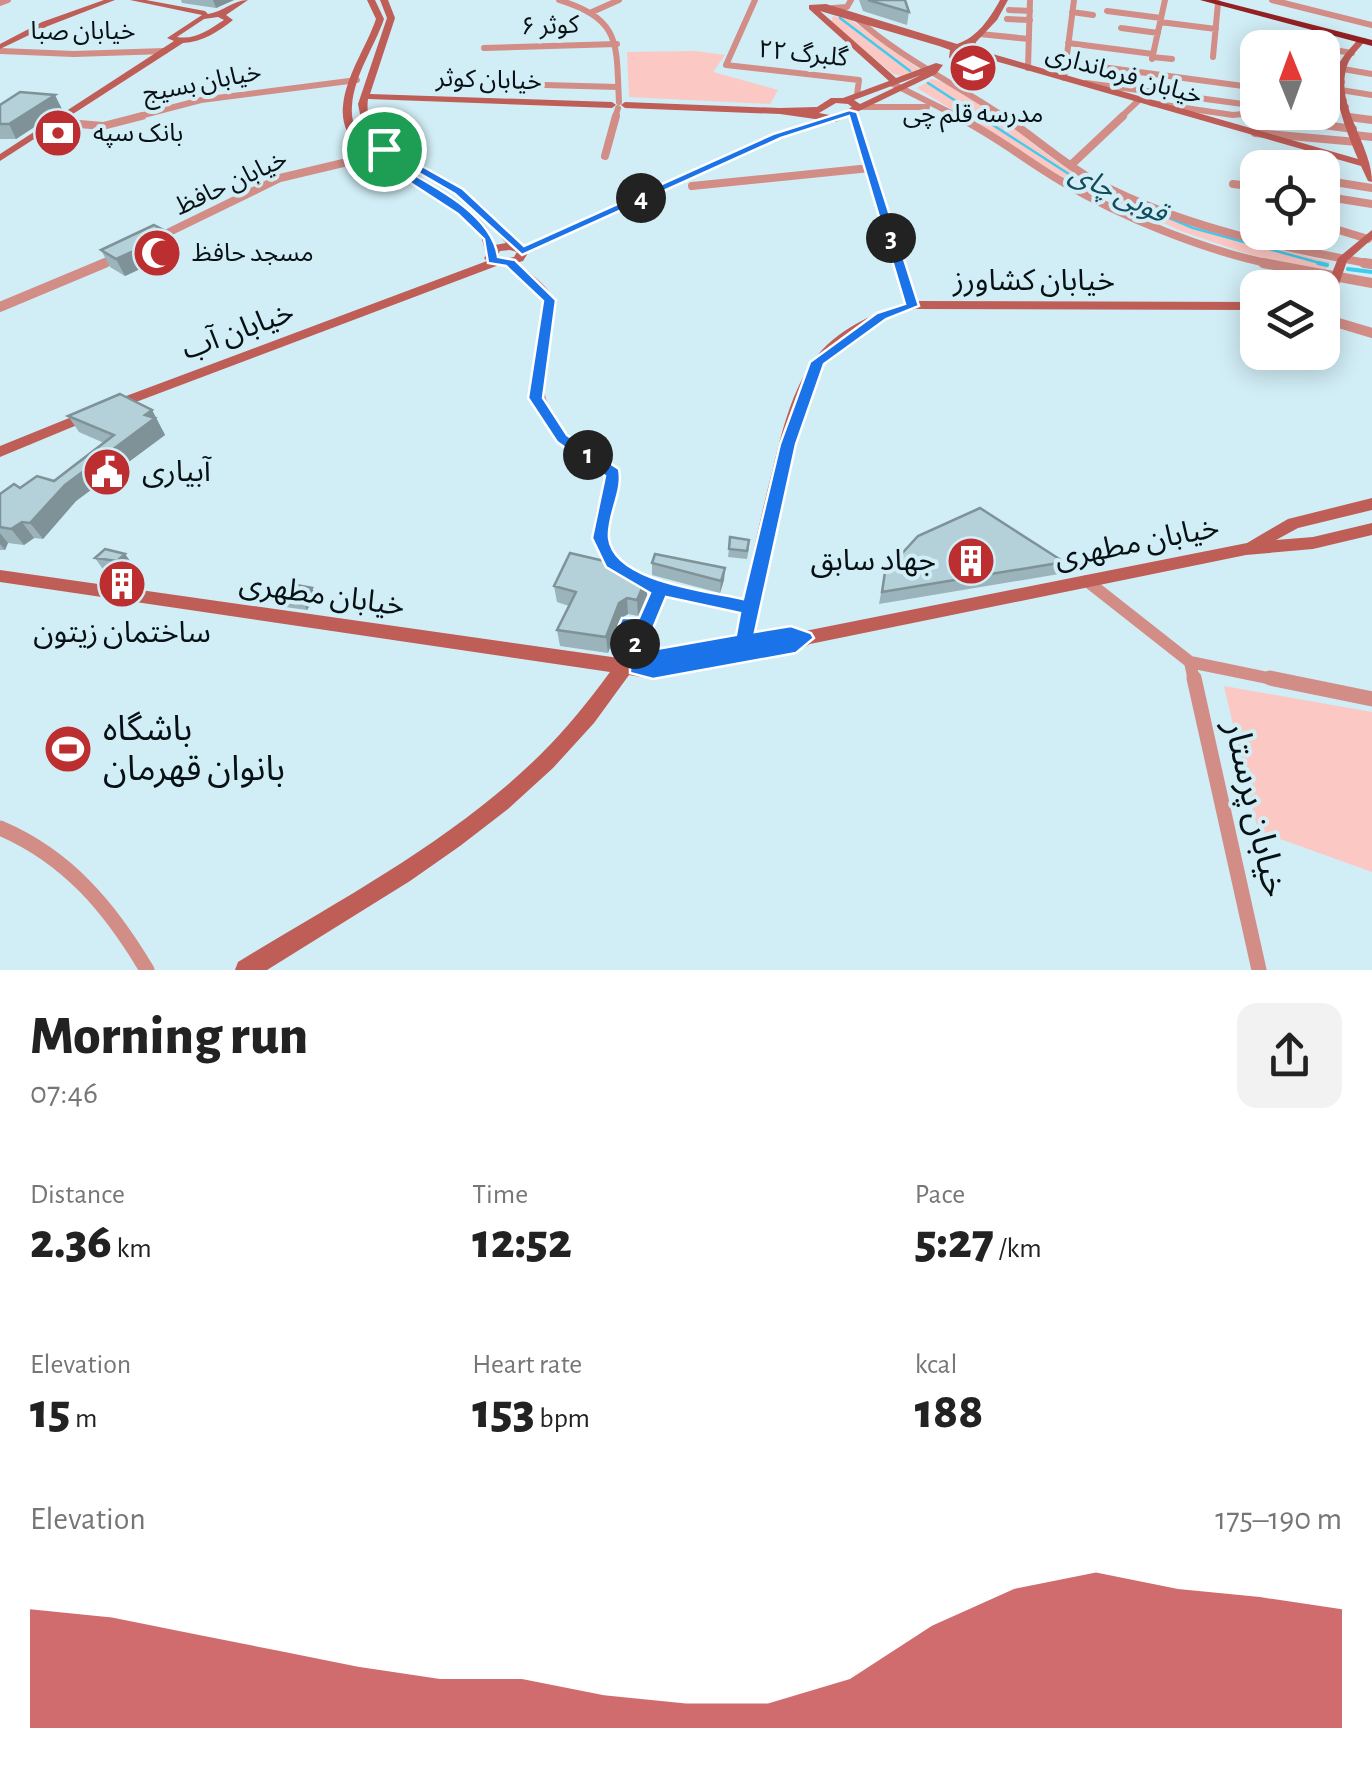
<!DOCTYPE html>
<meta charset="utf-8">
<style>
body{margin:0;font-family:"Alegreya Sans","Noto Sans Arabic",sans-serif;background:#f2f2f2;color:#222;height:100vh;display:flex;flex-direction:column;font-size:38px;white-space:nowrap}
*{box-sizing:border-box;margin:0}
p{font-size:32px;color:#767676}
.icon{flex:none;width:55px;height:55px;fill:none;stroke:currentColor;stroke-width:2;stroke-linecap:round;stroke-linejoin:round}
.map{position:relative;height:970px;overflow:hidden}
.sheet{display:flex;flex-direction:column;background:#fff;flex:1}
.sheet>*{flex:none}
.needle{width:65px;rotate:359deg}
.controls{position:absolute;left:1240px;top:30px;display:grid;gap:20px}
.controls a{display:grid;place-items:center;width:100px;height:100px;border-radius:20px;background:#fff;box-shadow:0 5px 25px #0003;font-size:50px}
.pin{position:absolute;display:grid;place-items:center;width:85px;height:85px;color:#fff;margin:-42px;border:5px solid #fff;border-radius:50%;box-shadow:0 2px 10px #0007}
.km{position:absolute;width:50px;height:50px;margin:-25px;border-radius:50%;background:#222;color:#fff;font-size:28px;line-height:50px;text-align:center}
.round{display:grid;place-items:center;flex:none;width:105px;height:105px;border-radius:20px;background:#f2f2f2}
.overview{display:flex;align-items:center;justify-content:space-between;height:170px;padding:0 30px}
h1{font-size:55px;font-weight:800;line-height:75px}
.figures{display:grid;grid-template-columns:repeat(3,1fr);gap:15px;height:170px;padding:10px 30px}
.figures div{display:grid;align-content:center}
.figures b{font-size:50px;font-weight:800}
.figures small{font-size:28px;font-weight:400}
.figures p{font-size:28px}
.chart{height:280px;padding:20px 30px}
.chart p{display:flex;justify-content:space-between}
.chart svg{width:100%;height:180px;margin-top:10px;fill:#bd2e30;opacity:.7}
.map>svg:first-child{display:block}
.green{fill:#fcc8c3}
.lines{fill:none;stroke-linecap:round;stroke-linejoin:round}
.stream-far1{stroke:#3eccf1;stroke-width:2.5}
.stream{stroke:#3eccf1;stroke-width:4}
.street-far4{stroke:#d18d86;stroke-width:6}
.street-far3{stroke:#d18d86;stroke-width:8}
.street-far2{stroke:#d18d86;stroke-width:10}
.street-far1{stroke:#d18d86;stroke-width:12}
.street{stroke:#d18d86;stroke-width:15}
.secondary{fill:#bf5d57;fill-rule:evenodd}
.highway{fill:#932123;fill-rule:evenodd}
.wall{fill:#9bb3ba}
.shaded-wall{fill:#7e9297}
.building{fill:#b4d0d8;stroke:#7e9297;stroke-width:2.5}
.route{fill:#1a73e8;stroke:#fff;stroke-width:2.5;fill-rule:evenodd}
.labels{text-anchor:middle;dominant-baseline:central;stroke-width:8;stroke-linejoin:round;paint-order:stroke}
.far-street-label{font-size:25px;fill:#071114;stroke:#d1edf6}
.far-poi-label{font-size:25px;fill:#071114;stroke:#d1edf6;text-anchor:start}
.far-water-label{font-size:28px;font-style:italic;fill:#114c5c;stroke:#d1edf6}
.street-label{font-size:30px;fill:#071114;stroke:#d1edf6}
.poi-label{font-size:30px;fill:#071114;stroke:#d1edf6;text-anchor:start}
.near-poi-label{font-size:35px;fill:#071114;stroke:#d1edf6;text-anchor:start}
.near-street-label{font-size:35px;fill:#071114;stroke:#d1edf6}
</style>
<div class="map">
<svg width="1372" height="970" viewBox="0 0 1372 970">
<rect width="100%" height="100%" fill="#d1edf6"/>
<path class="green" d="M 833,16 L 851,20 L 919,69 L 902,76 L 893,74 L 831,22 Z
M 695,51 L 725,55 L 713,72 L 778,90 L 770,104 L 629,97 L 627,52 Z
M 932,79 C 978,89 1035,152 1078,175 C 1156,218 1245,241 1330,262 L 1326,269 L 1260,258 L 1181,231 L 1057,174 L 917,88 Z
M 1224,686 L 1372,712 L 1372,872 L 1258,831 Z"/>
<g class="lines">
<path class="stream-far1" d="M 840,18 L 910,71
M 928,83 L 1075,178 L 1193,228 L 1327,265"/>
<path class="stream" d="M 1318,263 L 1327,265
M 1348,269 L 1372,272"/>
<path class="street-far4" d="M 559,0 C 622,20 616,43 619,102
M 755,0 L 726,65 L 859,80 L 857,95
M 1272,0 L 1372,25
M 0,3 L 8,0
M 833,8 L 847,7 L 851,0
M 1009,10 L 1030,11
M 1107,11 L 1161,18
M 592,12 L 619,0
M 1072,12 L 1093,15
M 855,17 C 900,58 956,84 1006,118
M 1007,19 L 1030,20
M 1160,22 L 1216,29
M 1121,28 L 1158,33
M 980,34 L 1029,39
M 1255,38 L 1254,43 L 1282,48
M 1068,43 L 1153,54
M 484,48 L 617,44
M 1322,48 L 1352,53
M 0,51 L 74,54 L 165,51
M 1152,57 L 1172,59
M 1213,57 L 1218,3
M 1152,59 L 1165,0
M 1322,62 L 1343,65
M 1087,65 L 1258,88
M 1028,68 L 1030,0
M 1343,69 L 1372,74
M 1064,78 L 1074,0
M 1322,79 L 1342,82
M 891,83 L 961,118
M 1086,83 L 1258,106
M 505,84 L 618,87
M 1322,88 L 1341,91
M 1341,90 L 1372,95
M 1322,98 L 1344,101
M 1151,103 L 1233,115 L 1261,112
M 861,107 L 927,107
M 1322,108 L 1346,107
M 852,112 L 854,118
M 1349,117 L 1358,118
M 132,118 L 201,100 L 357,80
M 615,118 L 618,108
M 1120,118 L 1139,100"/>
<path class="street-far3" d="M 853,116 L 900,265
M 956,116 C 994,134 1025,160 1061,181 C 1121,217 1208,252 1276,265
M 1003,116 C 1038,140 1073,172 1112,190 C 1193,229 1284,248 1372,264
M 1349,117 L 1372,120
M 1280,119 L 1353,129
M 56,122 L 103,126 L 142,116
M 1255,133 L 1357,142
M 1354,135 L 1372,137
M 605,156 L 616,116
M 1071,165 L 1123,116
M 1322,180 L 1372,188
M 1233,184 L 1258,187
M 692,186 L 870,168
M 1322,196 L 1372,204
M 1322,225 L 1368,239
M 155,239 L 280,178 L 360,159
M 99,265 L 120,256"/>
<path class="street-far2" d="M 510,263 C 521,273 543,287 549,301 C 552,310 547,322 545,332 C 533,378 534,421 578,449
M 899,263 L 912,305
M 1263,263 L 1372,283
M 1364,263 L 1372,264
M 0,307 L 105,263
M 1322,318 L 1372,333"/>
<path class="street-far1" d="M 574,447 L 613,473 C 609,494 596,520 601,542 C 612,591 709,600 750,608
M 1087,581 L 1190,662 L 1282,681
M 629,624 L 644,628 L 637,645 L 621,641 Z
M 644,628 L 660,589
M 1190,662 L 1194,681"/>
<path class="street" d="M 1194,678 L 1259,970
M 1270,678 L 1372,699
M 0,828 C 68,857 110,908 147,970"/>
<path class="secondary" d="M 104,0 L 115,0 L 48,26 L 0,49 L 0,44 L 42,22 Z
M 130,0 L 146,0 L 205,11 L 208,14 C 223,12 233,0 248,0 L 226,15 L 233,20 C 218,32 202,42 183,43 L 0,161 L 0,154 L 174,41 L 167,38 L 202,15 ZM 218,17 L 224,20 C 208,30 196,40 177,37 L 204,19 Z
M 367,0 L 375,0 L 384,19 C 374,48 354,75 352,106 C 346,175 479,183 495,245 L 506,243 L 476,210 L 455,194 L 389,157 L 363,129 L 358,104 L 387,18 L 380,0 L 388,0 L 395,18 L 370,94 L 612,102 L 616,105 L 612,108 L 368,99 C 361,150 432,169 465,192 C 488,207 503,229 523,247 L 796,126 L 804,128 L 528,253 L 523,261 L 505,266 L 499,265 L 120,408 L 110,408 L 108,405 L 110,402 L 487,261 L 484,258 L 486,255 C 484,248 483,239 479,233 C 451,187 336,171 343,106 C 346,75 366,48 376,19 ZM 510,250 L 517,252 L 514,257 L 505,259 L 497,256 L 500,251 Z
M 1000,0 L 1008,0 L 997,20 L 976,42 L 975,49 L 1358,159 C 1348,135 1329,90 1339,64 C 1343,55 1353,46 1359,38 L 1365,38 L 1366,40 C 1360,48 1350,56 1347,66 C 1334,106 1372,144 1372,182 L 1368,181 L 1361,166 L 988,59 L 966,55 L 949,58 L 950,50 L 939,46 L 820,11 L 896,78 L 936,63 L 943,65 L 936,74 L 836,122 L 780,114 L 625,108 L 621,105 L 625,102 L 780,108 L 817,107 L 831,98 L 843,98 L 889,81 L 809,9 L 809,5 L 826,4 L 957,44 C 978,37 990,18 1000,0 ZM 921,75 L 860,104 L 854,100 ZM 836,103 L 848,104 L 852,107 L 835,116 L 819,113 Z
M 1372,230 L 1372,239 L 1347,261 L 1338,287 L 1322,299 L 1322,289 L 1327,286 L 1338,258 Z
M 912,301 L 1258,302 L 1258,310 L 913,309 C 883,318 850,335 828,359 C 812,378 805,405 798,429 C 779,495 766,564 755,632 L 805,631 L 1247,543 L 1288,519 L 1372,498 L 1372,510 L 1298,528 L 1276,540 L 1313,537 L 1372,523 L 1372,535 L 1313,549 L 1246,555 L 810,644 L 796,652 L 653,679 L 629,675 L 594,723 L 553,768 L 508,809 L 460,846 L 410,881 L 267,970 L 235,970 L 238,962 C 341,899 454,840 541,754 C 566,729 589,701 610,672 L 0,582 L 0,570 L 633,660 L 669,647 L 737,634 C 747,578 759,523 773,468 C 782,431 792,390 814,360 C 835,330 877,311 912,301 Z
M 89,410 L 94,412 L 96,415 L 94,418 L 0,457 L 0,446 Z"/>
<path class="highway" d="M 1200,0 L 1216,0 L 1372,40 L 1372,46 Z"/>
</g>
<path class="wall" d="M 181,0 L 234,0 L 216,8 L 182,3 Z
M 859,0 L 905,0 L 909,12 L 907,25 L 863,11 Z
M 0,105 L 62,109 L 16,139 L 0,139 Z
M 52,122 L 68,131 L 62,136 L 47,135 L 43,128 Z
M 346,161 L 377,162 L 379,169 L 362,176 L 348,169 Z
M 101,250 L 179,251 L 125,276 L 110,267 Z
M 152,410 L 165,435 L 76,501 L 43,539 L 34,538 L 24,545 L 8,543 L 5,550 L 0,550 L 0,494 L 54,481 L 104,443 L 79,432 L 68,416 Z
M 749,548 L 747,559 L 728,557 L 729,549 Z
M 125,554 L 142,578 L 134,585 L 112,582 L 95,558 Z
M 1064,562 L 1059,574 L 879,604 L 885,572 Z
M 652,563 L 725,568 L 724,580 L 720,593 L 652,575 Z
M 646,579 L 647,595 L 638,616 L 628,614 L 620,619 L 608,653 L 560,646 L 557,630 L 569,606 L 557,602 L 554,586 Z
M 316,596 L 307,610 L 285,607 L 281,599 Z"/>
<path class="shaded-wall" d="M 213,0 L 234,0 L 216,8 Z
M 55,95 L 62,109 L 16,139 L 9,124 Z
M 65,123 L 68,131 L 62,136 L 58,129 Z
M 377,162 L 379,169 L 362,176 L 360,169 Z
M 171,234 L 179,251 L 125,276 L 116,259 Z
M 152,410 L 165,435 L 76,501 L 43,539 L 30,523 L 65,485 Z
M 22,522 L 34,538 L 24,545 L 11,529 Z
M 0,533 L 8,543 L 5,550 L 0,544 Z
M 125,554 L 142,578 L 134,585 L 117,561 Z
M 725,568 L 724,580 L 720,593 L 721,581 Z
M 646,579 L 647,595 L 638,616 L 637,600 Z
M 312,588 L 316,596 L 307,610 L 303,602 Z
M 627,598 L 628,614 L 620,619 L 608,653 L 606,637 L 619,603 Z"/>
<path class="building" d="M 868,0 L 905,0 L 909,12 Z
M 20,92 L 55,95 L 9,124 L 0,124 L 0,105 Z
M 52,122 L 65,123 L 58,129 L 43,128 Z
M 363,157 L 377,162 L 360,169 L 346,161 Z
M 154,225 L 171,234 L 116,259 L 101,250 Z
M 120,394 L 152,410 L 145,415 L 155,418 L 65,485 L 30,523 L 22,522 L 11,529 L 0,527 L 0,494 L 14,484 L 20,488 L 37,476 L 54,481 L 114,435 L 68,416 Z
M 980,508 L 1064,562 L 882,592 L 885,572 L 918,536 Z
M 730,537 L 749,540 L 747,551 L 729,549 Z
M 105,549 L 125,554 L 117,561 L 95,558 Z
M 570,553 L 617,564 L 646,579 L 637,600 L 627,598 L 619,603 L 606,637 L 557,630 L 576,592 L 554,586 Z
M 655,554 L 725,568 L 721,581 L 652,563 Z
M 291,584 L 312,588 L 303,602 L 281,599 Z"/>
<path class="route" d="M 849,110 L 857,112 L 919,306 L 886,319 L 824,364 L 796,444 L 755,632 L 791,626 L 811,633 L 814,638 L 796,653 L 653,679 L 630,673 L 630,661 L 651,650 L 736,635 L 740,613 L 666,597 L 644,650 L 637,653 L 615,646 L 612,641 L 622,618 L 639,618 L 650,593 L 606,567 L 592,538 L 605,476 L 557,442 L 528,398 L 543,301 L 506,266 L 488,263 L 484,239 L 458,214 L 366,154 L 388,147 L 463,189 L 524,246 L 773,134 ZM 849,116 L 905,304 L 877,313 L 810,362 L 780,444 L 743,599 C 709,591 614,582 609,538 C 607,515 624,491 619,469 L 567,435 L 543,398 L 556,300 L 515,260 L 498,257 C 491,208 418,179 379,155 L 384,153 L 455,194 L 522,255 L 781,138 Z"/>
<defs>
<g id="school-disc" transform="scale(2.5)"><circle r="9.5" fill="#bd2e30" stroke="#d1edf6"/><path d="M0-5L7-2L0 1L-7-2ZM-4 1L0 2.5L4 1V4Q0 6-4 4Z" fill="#fff"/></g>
<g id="bank-disc" transform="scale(2.5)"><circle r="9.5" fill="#bd2e30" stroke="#d1edf6"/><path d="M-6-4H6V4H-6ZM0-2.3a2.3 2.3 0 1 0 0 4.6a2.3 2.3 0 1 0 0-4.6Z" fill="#fff"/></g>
<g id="mosque-disc" transform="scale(2.5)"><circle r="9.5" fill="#bd2e30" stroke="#d1edf6"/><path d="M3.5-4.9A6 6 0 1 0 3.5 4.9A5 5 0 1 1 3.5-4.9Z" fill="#fff"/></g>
<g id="civic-disc" transform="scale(2.5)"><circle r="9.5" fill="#bd2e30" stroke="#d1edf6"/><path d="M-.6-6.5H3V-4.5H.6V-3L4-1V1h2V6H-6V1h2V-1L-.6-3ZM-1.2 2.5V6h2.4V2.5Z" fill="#fff"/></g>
<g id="building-disc" transform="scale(2.5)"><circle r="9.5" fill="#bd2e30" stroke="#d1edf6"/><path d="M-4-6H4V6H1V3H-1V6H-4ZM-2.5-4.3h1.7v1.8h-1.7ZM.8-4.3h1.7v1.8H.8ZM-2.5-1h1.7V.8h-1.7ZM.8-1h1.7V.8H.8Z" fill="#fff"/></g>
<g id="stadium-disc" transform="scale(2.5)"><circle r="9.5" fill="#bd2e30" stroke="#d1edf6"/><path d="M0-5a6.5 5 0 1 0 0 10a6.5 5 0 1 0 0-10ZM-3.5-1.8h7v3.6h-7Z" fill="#fff"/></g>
</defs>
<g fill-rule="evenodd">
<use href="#school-disc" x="973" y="68"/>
<use href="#bank-disc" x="58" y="133"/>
<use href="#mosque-disc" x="157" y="253"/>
<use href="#civic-disc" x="107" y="472"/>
<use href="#building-disc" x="971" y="561"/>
<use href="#building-disc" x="122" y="584"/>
<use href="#stadium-disc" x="68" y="749"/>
</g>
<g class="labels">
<g class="far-street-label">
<text transform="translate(550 26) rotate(-2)">کوثر ۶</text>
<text x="83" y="31">خیابان صبا</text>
<text transform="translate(803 54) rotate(6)">گلبرگ ۲۲</text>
<text transform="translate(1124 75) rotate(16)">خیابان فرمانداری</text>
<text transform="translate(489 80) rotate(2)">خیابان کوثر</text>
<text transform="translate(202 83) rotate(-11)">خیابان بسیج</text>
<text transform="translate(231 183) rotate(-25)">خیابان حافظ</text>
</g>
<g class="far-poi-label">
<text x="973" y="114" text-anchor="middle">مدرسه قلم چی</text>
<text x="93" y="133">بانک سپه</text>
<text x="192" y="253">مسجد حافظ</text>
</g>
<g class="far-water-label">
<text transform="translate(1118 194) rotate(25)">قوبی چای</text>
</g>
<g class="street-label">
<text x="1034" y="281">خیابان کشاورز</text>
<text transform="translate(238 331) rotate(-20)">خیابان آب</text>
<text transform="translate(1137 543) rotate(-11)">خیابان مطهری</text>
<text transform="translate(322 595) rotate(8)">خیابان مطهری</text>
</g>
<g class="poi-label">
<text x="142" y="472">آبیاری</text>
<text x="936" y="561" text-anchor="end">جهاد سابق</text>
<text x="122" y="633" text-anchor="middle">ساختمان زیتون</text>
</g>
<g class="near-poi-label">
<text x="103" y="729">باشگاه<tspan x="103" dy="40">بانوان قهرمان</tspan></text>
</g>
<g class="near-street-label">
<text transform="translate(1255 809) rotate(77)">خیابان پرستار</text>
</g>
</g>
</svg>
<div class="controls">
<a><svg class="needle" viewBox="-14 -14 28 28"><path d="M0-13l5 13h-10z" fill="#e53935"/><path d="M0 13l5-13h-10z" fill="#767676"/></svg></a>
<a><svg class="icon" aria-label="locate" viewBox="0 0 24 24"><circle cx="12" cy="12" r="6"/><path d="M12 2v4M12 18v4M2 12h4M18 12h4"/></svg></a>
<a><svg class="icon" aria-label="layers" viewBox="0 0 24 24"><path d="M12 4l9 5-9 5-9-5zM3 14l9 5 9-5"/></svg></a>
</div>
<div class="pin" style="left:384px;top:149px;background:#1e9e55"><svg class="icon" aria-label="arrive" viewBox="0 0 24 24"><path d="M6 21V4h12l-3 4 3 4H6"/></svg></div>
<b class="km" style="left:588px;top:455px">1</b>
<b class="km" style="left:635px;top:644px">2</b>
<b class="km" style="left:891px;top:238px">3</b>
<b class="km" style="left:641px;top:198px">4</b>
</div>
<section class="sheet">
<div class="overview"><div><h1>Morning run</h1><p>07:46</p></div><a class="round"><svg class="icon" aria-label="share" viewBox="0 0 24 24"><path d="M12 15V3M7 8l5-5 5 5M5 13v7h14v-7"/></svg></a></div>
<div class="figures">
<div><p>Distance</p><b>2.36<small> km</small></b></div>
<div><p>Time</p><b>12:52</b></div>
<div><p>Pace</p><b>5:27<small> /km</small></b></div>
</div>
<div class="figures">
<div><p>Elevation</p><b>15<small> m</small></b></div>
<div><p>Heart rate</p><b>153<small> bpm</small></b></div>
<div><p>kcal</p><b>188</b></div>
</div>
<div class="chart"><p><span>Elevation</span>175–190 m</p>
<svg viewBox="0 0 160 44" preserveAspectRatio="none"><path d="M0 44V15L10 17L20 21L30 25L40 29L50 32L60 32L70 36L80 38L90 38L100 32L110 19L120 10L130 6L140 10L150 12L160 15V44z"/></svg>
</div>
</section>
